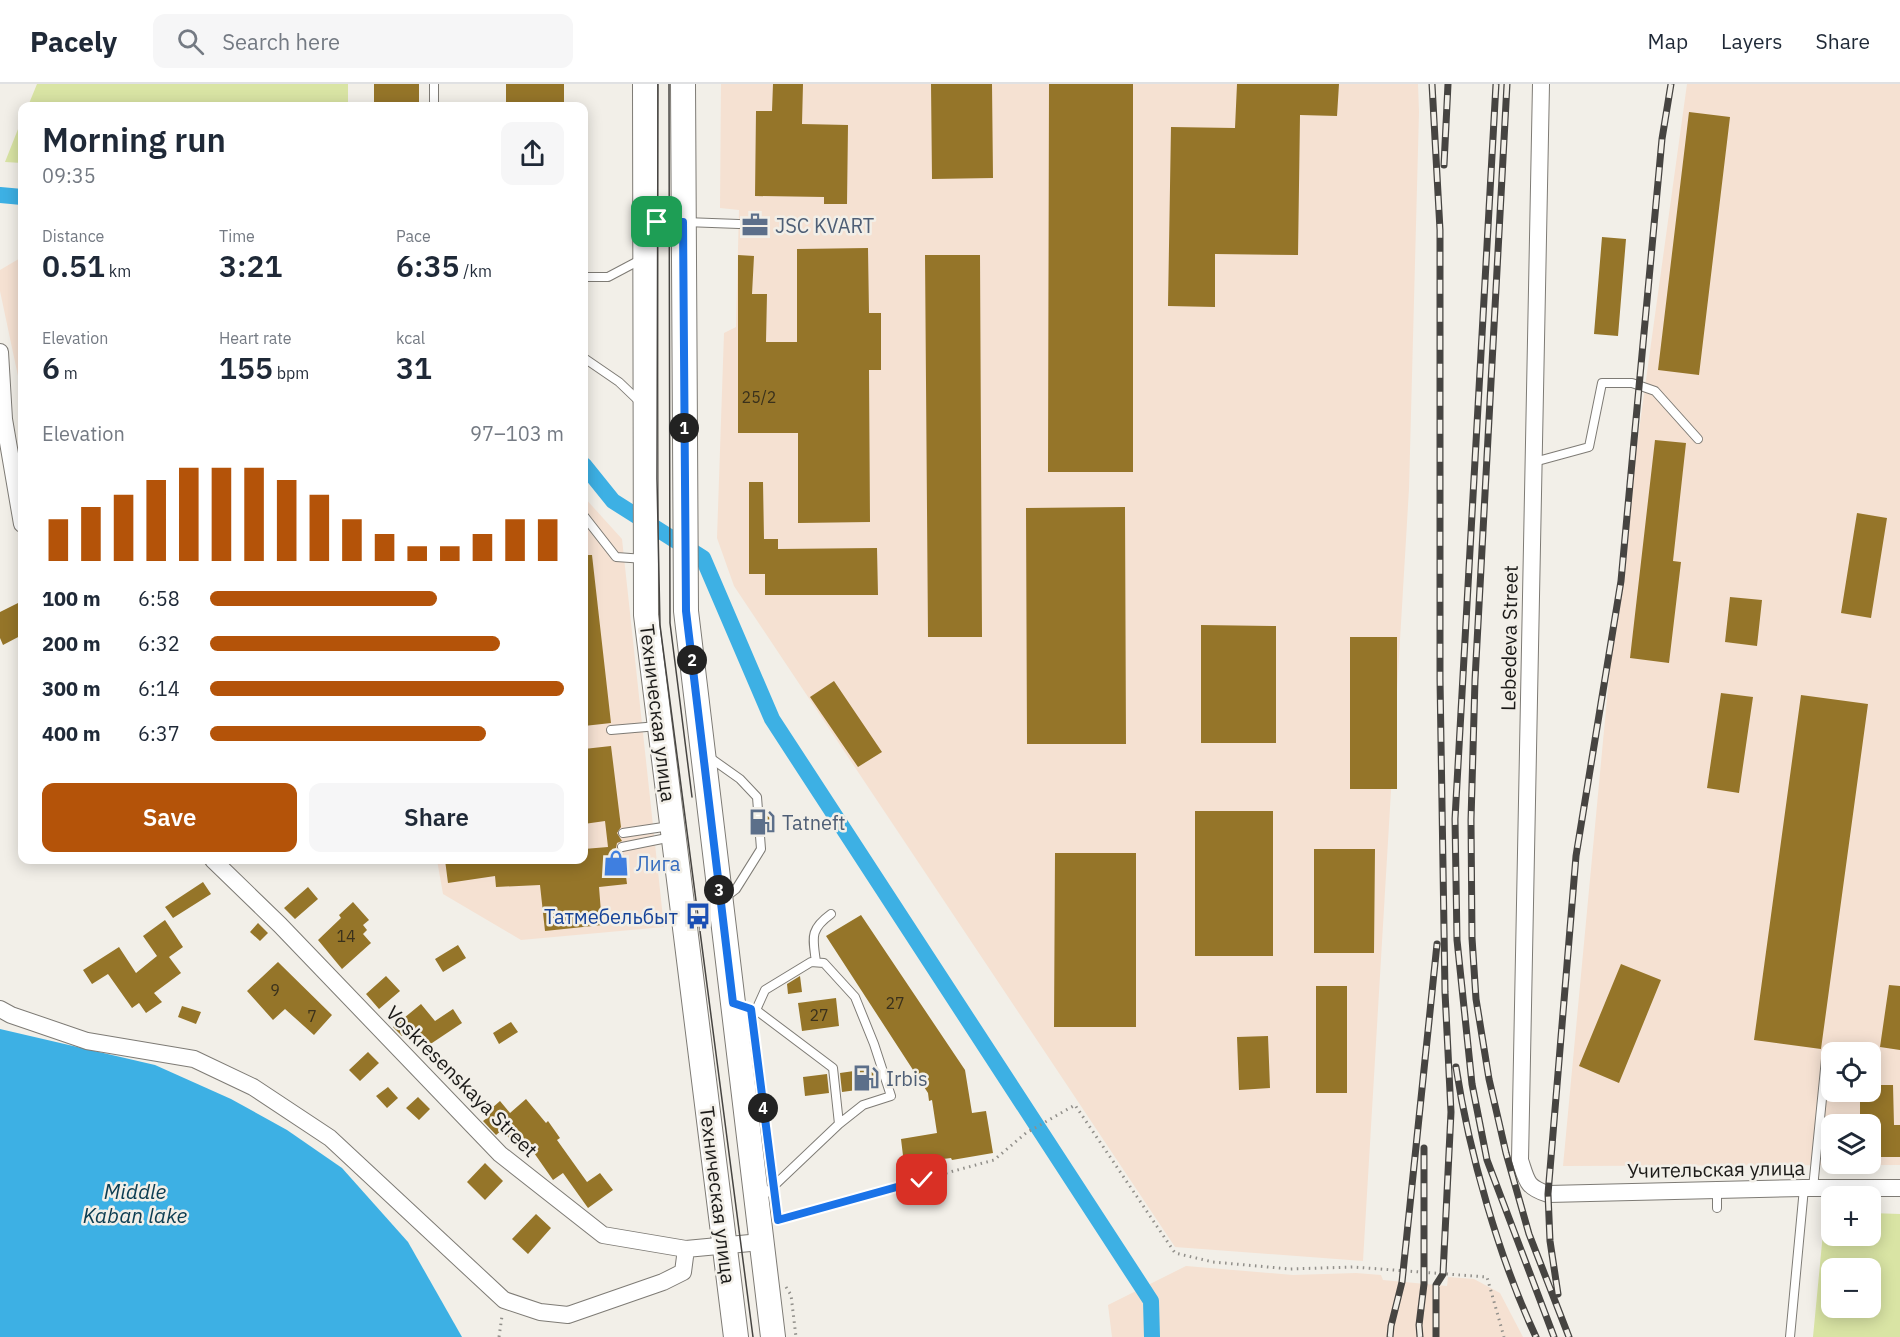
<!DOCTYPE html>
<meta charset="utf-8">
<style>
body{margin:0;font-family:"IBM Plex Sans",sans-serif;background:#f6f6f7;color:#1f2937;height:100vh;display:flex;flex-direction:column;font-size:22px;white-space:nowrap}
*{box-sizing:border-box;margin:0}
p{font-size:20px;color:#747a83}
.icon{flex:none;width:33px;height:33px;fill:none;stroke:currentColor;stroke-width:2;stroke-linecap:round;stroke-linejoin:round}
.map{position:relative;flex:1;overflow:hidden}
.sheet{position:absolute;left:18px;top:18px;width:570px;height:762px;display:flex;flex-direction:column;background:#fff;border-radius:12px;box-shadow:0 3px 15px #0003}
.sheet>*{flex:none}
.tools{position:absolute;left:1821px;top:958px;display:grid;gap:12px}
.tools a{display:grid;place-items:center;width:60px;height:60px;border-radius:12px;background:#fff;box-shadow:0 3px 15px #0003;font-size:30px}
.pin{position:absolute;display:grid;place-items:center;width:51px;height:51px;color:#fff;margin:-26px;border-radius:12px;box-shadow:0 3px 9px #0006}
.km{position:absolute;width:30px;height:30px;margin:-15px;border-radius:50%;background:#222;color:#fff;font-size:16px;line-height:30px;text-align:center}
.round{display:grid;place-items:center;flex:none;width:63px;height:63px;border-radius:12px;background:#f6f6f7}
.summary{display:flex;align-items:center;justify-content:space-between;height:102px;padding:0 24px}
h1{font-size:33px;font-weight:600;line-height:45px}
.figures{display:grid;grid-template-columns:repeat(3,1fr);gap:9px;height:102px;padding:6px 24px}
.figures div{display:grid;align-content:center}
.figures b{font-size:30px;font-weight:600}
.figures small{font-size:16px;font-weight:400}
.figures p{font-size:16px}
.chart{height:168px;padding:12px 24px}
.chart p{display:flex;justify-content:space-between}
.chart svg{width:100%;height:108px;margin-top:6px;stroke:#b45309;stroke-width:6}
.action{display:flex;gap:12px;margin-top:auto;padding:12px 24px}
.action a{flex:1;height:69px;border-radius:12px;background:#b45309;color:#fff;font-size:24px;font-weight:600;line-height:69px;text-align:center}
.action a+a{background:#f6f6f7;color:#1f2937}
ul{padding:0 24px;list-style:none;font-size:20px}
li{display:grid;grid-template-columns:96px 72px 1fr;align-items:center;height:45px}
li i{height:15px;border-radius:8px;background:#b45309}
header{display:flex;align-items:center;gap:36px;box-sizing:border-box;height:84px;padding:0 30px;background:#fff;border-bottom:2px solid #e0e1e3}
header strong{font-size:28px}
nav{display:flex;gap:33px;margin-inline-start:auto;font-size:21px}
.search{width:420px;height:54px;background:#f6f6f7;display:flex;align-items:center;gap:15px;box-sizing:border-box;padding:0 21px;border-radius:12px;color:#747a83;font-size:22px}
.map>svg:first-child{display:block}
.industrial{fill:#f5e1d2;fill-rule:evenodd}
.green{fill:#d9e4a4;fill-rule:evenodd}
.water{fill:#3db0e4}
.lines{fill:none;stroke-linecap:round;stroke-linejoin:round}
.canal{stroke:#3db0e4;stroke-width:16}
.building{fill:#957529}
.lane-casing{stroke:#7e7b75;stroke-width:10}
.street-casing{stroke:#7e7b75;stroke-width:18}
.secondary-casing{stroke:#7e7b75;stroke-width:26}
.path{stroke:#918f8a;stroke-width:3;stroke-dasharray:1.5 4.5;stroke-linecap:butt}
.lane{stroke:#fff;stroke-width:8}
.street{stroke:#fff;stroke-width:16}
.secondary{stroke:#fff;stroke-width:24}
.tram{stroke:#464441;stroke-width:1.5}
.rail-casing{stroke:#464441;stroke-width:7}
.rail{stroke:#f2efe8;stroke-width:4.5;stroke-dasharray:14;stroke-linecap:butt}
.route-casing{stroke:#fff;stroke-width:12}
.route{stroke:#1a73e8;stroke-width:8}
.labels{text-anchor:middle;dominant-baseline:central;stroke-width:5;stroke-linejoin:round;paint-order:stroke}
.number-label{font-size:16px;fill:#3a311c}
.service-label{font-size:20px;fill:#4e5e75;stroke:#f2efe8;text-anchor:start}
.street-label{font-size:20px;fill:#1b1a18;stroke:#f2efe8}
.shop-label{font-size:20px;fill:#366cbe;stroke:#f2efe8;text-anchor:start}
.transit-label{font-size:20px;fill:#164399;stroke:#f2efe8;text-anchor:end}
.water-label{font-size:21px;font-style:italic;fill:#0b3c51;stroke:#f2efe8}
</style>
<header>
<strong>Pacely</strong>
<div class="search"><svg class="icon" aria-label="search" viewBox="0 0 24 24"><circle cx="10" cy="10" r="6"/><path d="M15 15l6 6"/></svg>Search here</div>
<nav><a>Map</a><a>Layers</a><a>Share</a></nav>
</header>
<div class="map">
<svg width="1900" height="1253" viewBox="0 0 1900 1253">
<rect width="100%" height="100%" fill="#f2efe8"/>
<path class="industrial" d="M 721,0 L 1418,0 L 1419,28 L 1409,405 L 1363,1177 L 1175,1163 L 734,502 L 717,454 L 724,249 L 736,243 L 739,126 L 720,124 Z
M 1687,0 L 1900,0 L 1900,1081 L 1563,1082 L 1618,498 ZM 1832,969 L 1870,969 L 1870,1008 L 1832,1008 ZM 1832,1041 L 1870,1041 L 1870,1080 L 1832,1080 Z
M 22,173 L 22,311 L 0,207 L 0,186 Z
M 584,413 L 622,455 L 664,843 L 521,856 L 443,810 L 437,776 L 584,776 Z
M 1186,1182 L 1293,1191 L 1356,1189 L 1381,1191 L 1383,1196 L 1447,1202 L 1448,1193 L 1474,1195 L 1500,1209 L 1523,1253 L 1112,1253 L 1108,1221 Z"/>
<path class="green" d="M 37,0 L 348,0 L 348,22 L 28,22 Z
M 22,35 L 22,79 L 5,78 Z
M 1825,1128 L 1831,1128 L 1832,1152 L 1870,1152 L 1871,1129 L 1900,1130 L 1900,1253 L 1813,1253 ZM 1832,1185 L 1870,1185 L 1870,1224 L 1832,1224 Z"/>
<path class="water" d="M 0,945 L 155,981 L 231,1015 L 287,1046 L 342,1084 L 408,1158 L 462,1253 L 0,1253 Z"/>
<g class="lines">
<path class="canal" d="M 0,111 L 22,113
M 584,381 L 613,417 L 703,474 L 772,635 L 1151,1217 L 1152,1253"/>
</g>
<path class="building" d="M 374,0 L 419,0 L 419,22 L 374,22 Z
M 506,0 L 564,0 L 564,22 L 506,22 Z
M 773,0 L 803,0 L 802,40 L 848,41 L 847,120 L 824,120 L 824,113 L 755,112 L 756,27 L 772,27 Z
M 931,0 L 992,0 L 993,94 L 932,95 Z
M 1049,0 L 1133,0 L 1133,388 L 1048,388 Z
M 1237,0 L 1339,0 L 1337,32 L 1300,31 L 1298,171 L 1215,170 L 1215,223 L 1168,222 L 1171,43 L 1235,44 Z
M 1689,28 L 1730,33 L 1699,291 L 1658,286 Z
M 1602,153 L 1626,155 L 1618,252 L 1594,250 Z
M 868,164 L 869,229 L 881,229 L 881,286 L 869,286 L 870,438 L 798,439 L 798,349 L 738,349 L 738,171 L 754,172 L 752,210 L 767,210 L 766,258 L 797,258 L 797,165 Z
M 925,171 L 980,171 L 982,553 L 928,553 Z
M 1655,356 L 1686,359 L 1673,477 L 1681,478 L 1669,579 L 1630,574 Z
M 749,398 L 763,398 L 764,455 L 778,455 L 778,465 L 877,464 L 878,511 L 765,511 L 765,490 L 749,490 Z
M 1125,423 L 1126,660 L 1027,660 L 1026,424 Z
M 1857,429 L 1887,434 L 1871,534 L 1841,529 Z
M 584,471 L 592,471 L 611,639 L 584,642 Z
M 1730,513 L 1762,516 L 1757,562 L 1725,558 Z
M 22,517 L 22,551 L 3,561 L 0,554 L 0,528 Z
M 1201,541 L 1276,542 L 1276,659 L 1201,659 Z
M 1350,553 L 1397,553 L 1397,705 L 1350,705 Z
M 834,597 L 882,668 L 858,683 L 810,613 Z
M 1721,609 L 1753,613 L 1739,709 L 1707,704 Z
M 1801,611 L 1868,620 L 1821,965 L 1754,956 Z
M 611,662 L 621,743 L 617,749 L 622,757 L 617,759 L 616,764 L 618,768 L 623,769 L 627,800 L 599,803 L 602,841 L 545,847 L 540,801 L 496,803 L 495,792 L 448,799 L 445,776 L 584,776 L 584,765 L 608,763 L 605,737 L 584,740 L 584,665 Z
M 769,727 L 771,747 L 766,747 L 765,728 Z
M 1195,727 L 1273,727 L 1273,872 L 1195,872 Z
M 1314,765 L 1375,765 L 1374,869 L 1314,869 Z
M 1055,769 L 1136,769 L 1136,943 L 1054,943 Z
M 203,798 L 211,810 L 173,834 L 165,823 Z
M 308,803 L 318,815 L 295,835 L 284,824 Z
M 353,818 L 369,836 L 363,841 L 367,846 L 363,850 L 371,859 L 342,885 L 318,856 L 341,834 L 339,831 Z
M 861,831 L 965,986 L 972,1029 L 986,1027 L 993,1069 L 952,1076 L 951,1074 L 904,1080 L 901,1055 L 937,1049 L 932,1016 L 929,1017 L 928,1009 L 826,852 Z
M 165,836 L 183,863 L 169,873 L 181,889 L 154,909 L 162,918 L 146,929 L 139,919 L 132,924 L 108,890 L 92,900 L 83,886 L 119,863 L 136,889 L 157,872 L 143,852 Z
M 258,839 L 268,849 L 260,857 L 250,848 Z
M 458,861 L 466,874 L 443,888 L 435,875 Z
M 278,878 L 332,931 L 314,951 L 285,925 L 273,936 L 247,907 Z
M 1621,880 L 1661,896 L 1619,999 L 1579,982 Z
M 386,892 L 400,907 L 379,925 L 366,910 Z
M 800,892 L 802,908 L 788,910 L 787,900 Z
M 1889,901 L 1900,902 L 1900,966 L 1880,963 Z
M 1316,902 L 1347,902 L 1347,1009 L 1316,1009 Z
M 836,914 L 839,942 L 802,947 L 798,919 Z
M 421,920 L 435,937 L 453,925 L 462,939 L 426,963 L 413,943 L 402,952 L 393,943 Z
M 182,922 L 201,928 L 196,940 L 178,933 Z
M 511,938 L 518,948 L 499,960 L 493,949 Z
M 1268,952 L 1270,1004 L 1239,1006 L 1237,953 Z
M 368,968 L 379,979 L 360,997 L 349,986 Z
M 875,984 L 879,1003 L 842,1008 L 840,989 Z
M 827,990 L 829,1009 L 805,1012 L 803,993 Z
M 1870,1001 L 1893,1001 L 1894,1041 L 1900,1041 L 1900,1073 L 1870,1073 L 1870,1041 L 1860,1041 L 1860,1008 L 1870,1008 Z
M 388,1003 L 398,1014 L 387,1024 L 376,1012 Z
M 418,1013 L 430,1025 L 419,1036 L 406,1024 Z
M 526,1015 L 546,1039 L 548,1037 L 560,1054 L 557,1056 L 587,1098 L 600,1089 L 613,1106 L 588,1124 L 563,1089 L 553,1096 L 518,1046 L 509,1054 L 502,1046 L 496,1051 L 483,1037 L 487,1034 L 484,1031 L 500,1017 L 510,1029 Z
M 485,1079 L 503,1097 L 485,1116 L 467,1098 Z
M 536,1130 L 551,1144 L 528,1170 L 512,1155 Z"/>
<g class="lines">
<g class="lane-casing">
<path id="lane" d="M 434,22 L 434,0
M 685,138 L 739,140
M 584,193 L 608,193 L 642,175
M 584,274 L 619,298 L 642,320
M 1534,378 L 1589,363 L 1602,299 L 1632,299 L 1655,307 L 1698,355
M 584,432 L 616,473 L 645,475
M 611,646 L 658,642
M 709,673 L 740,695 L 757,713 L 761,765 L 736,805 L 723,815
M 623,749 L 670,742
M 622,763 L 672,753
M 816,878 C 813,854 809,846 831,830
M 737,921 L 756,926 L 833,984 L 839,1040 L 760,1115
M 756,926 L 765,906 L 811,878 L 824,879 L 855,913 L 874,960 L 891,1012 L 863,1021 L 839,1040
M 1813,1104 L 1826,975
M 1717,1124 L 1717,1106
M 1790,1253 L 1804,1104"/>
</g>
<g class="street-casing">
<path id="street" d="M 1541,0 L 1520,1076 C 1527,1097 1526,1103 1548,1110 L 1804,1104 L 1900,1104
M 0,268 L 4,335 L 22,440
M 213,776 L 280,841 L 500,1070 L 603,1151 L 686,1165 L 761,1158
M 0,925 L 11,931 L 87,957 L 194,975 L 253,1003 L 330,1054 L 504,1216 L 540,1228 L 568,1231 L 663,1198 L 683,1188 L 686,1165"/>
</g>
<g class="secondary-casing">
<path id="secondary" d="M 645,0 L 646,531 L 736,1253
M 683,0 L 686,527 L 773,1253"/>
</g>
<path class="path" d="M 778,1135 L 994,1076 L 1026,1049 L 1075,1021 L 1175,1169 L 1213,1178 L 1290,1185 L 1353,1183 L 1487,1193 L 1504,1253
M 786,1203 L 791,1211 L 796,1253
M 499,1253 L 502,1232"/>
<use href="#lane" class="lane"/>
<use href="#street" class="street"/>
<use href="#secondary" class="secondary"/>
<path class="tram" d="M 658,0 L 657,395 L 660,541 L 753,1253
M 669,0 L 670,539 L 692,713"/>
<g class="rail-casing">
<path id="rail" d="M 1432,0 L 1440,146 L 1440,595 L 1445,908 L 1451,1028 L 1443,1190 L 1436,1201 L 1436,1253
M 1496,0 L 1455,735 L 1457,856 L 1472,1000 L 1487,1076 L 1554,1253
M 1507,0 L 1475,596 L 1471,736 L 1472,854 L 1476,915 L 1489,995 L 1506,1069 L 1529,1150 L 1569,1253
M 1444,81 L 1448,0
M 1456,983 C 1469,1069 1499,1174 1536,1253
M 1558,1210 L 1550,1157 L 1548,1110 L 1576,772 L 1621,497 L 1662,55 L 1671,0
M 1390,1253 L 1391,1242 L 1402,1198 L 1437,860
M 1420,1253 L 1419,1241 L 1424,1200 L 1424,1064"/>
</g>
<use href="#rail" class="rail"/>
</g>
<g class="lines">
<g class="route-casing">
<path id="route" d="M 657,138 L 683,138 L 686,527 L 733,919 L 751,925 L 778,1136 L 922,1096"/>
</g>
<use href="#route" class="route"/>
</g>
<defs>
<g id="office-bare" transform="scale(2.07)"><path d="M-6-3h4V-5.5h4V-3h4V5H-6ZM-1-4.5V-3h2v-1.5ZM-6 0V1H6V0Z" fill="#5c6f8a" stroke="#f2efe8" stroke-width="2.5" paint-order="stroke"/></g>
<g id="fuel-bare" transform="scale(2.07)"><path d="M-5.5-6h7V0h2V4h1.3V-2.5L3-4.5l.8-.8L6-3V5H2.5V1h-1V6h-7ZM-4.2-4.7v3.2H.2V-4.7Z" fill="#5c6f8a" stroke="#f2efe8" stroke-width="2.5" paint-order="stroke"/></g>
<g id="shop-bare" transform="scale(2.07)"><path d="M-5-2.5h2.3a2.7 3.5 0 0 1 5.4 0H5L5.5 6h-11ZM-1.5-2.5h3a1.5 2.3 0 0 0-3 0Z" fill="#3f7fe0" stroke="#f2efe8" stroke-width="2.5" paint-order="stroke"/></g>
<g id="bus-bare" transform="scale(2.07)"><path d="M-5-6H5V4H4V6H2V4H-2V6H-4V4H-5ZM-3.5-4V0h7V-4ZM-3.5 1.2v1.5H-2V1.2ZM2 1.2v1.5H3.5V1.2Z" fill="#1a4fb4" stroke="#f2efe8" stroke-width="2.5" paint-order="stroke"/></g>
</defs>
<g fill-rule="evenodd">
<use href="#office-bare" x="755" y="141"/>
<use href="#fuel-bare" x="762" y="738"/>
<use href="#shop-bare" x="616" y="779"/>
<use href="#bus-bare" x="698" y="832"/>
<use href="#fuel-bare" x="866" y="994"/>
</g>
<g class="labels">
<g class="number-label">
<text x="759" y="313">25/2</text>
<text x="346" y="852">14</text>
<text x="275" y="906">9</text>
<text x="895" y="919">27</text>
<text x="819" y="931">27</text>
<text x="312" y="932">7</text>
</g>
<g class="service-label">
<text x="775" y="141">JSC KVART</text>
<text x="782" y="738">Tatneft</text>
<text x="886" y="994">Irbis</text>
</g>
<g class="street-label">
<text transform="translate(1509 554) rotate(-89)">Lebedeva Street</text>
<text transform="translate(658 629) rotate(83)">Техническая улица</text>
<text transform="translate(462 997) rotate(45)">Voskresenskaya Street</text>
<text transform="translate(1716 1085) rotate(-1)">Учительская улица</text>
<text transform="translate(718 1111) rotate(83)">Техническая улица</text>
</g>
<g class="shop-label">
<text x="636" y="779">Лига</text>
</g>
<g class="transit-label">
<text x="678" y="832">Татмебельбыт</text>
</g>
<g class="water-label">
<text x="135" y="1107">Middle<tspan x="135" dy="24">Kaban lake</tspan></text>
</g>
</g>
</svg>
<div class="tools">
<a><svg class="icon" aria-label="locate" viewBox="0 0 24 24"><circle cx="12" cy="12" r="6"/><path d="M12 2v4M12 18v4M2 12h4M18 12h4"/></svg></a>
<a><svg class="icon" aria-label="layers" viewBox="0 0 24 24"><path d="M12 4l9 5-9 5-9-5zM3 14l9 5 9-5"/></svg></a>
<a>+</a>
<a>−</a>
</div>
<div class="pin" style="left:657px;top:138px;background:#1e9e55"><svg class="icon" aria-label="arrive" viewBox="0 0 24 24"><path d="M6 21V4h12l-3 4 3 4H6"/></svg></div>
<div class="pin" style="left:922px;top:1096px;background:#d93025"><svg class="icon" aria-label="check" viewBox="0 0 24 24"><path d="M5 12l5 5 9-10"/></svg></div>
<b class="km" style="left:684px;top:344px">1</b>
<b class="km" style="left:692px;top:576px">2</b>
<b class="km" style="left:719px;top:806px">3</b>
<b class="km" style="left:763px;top:1024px">4</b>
<section class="sheet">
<div class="summary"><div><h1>Morning run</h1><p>09:35</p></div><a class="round"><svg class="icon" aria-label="share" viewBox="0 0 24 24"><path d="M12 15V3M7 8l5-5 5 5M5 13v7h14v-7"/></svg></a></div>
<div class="figures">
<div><p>Distance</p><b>0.51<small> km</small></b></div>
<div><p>Time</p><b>3:21</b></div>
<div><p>Pace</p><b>6:35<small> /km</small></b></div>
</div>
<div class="figures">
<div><p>Elevation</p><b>6<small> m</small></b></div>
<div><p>Heart rate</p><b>155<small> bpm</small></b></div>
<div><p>kcal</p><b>31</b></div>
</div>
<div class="chart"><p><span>Elevation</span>97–103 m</p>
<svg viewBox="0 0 160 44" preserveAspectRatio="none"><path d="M5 44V27M15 44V22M25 44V17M35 44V11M45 44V6M55 44V6M65 44V6M75 44V11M85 44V17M95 44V27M105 44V33M115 44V38M125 44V38M135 44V33M145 44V27M155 44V27"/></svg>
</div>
<ul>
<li><b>100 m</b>6:58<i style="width:64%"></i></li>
<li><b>200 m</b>6:32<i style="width:82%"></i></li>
<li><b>300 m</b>6:14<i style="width:100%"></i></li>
<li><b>400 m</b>6:37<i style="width:78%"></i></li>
</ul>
<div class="action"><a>Save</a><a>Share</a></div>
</section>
</div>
